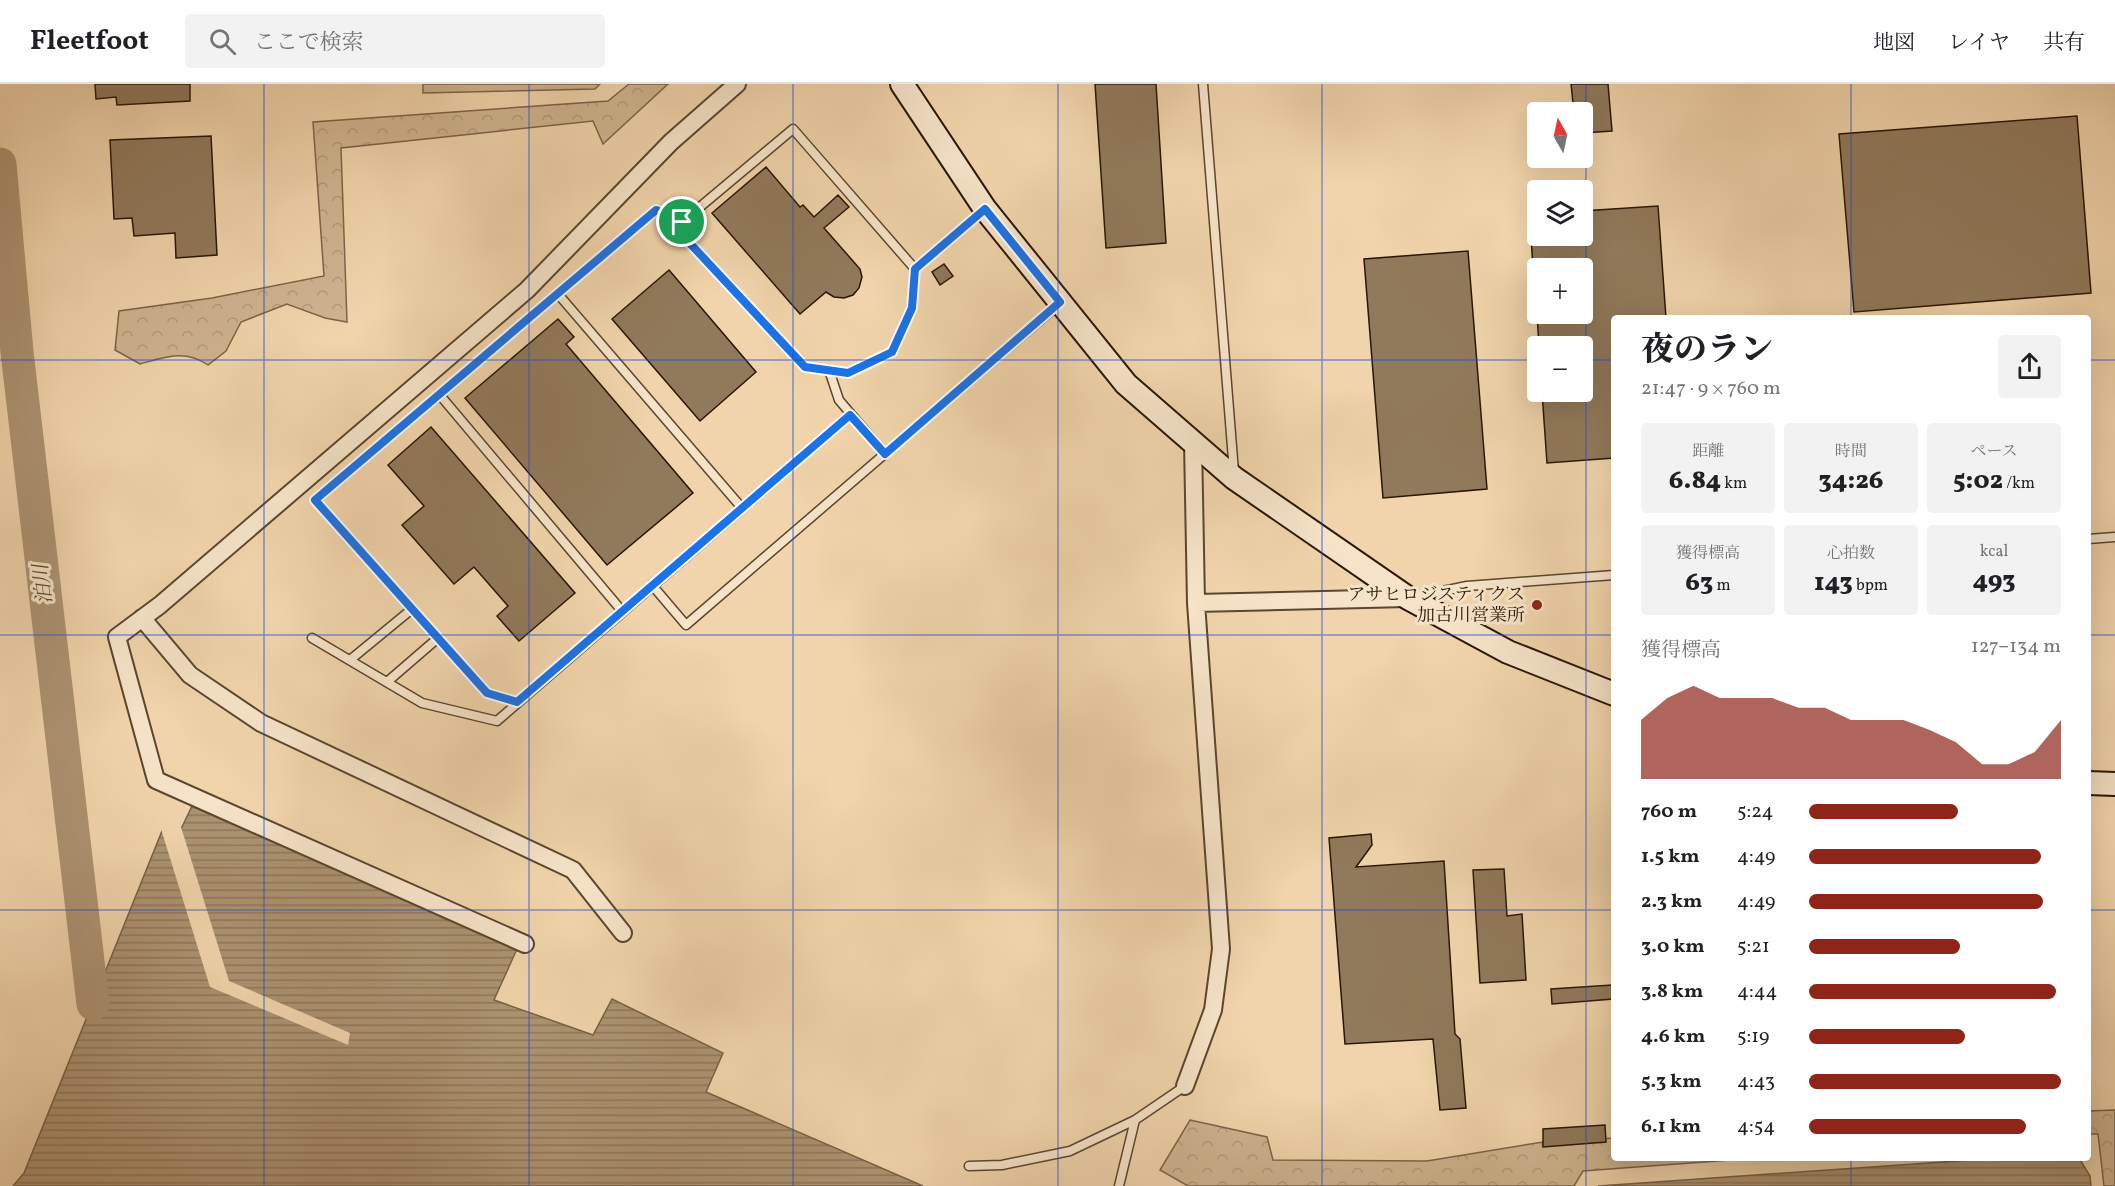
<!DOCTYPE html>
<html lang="ja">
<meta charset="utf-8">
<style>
body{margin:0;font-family:Vollkorn,"Noto Serif JP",serif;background:#f2f2f2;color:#202124;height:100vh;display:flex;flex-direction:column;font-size:22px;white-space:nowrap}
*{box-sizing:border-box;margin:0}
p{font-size:20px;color:#757577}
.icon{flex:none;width:33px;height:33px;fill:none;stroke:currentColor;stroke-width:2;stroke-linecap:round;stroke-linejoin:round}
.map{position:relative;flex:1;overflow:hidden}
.sheet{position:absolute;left:1611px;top:231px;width:480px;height:846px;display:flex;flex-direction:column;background:#fff;border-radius:6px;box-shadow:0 6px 24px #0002}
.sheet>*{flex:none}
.needle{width:39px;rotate:351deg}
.buttons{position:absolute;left:1527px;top:18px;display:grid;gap:12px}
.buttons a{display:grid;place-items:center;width:66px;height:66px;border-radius:6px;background:#fff;box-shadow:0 6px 24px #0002;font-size:30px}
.pin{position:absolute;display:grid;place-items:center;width:51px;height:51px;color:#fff;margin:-26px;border:3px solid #fff;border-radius:50%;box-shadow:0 2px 6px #0007}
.round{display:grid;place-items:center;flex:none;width:63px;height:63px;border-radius:6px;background:#f2f2f2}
.head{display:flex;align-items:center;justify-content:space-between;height:102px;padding:0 30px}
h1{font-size:33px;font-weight:800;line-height:45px}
.stats{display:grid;grid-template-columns:repeat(3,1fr);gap:9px;height:102px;padding:6px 30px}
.stats div{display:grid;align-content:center;border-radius:6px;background:#f2f2f2;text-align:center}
.stats b{font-size:26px;font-weight:800}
.stats small{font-size:16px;font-weight:400}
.stats p{font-size:16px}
.chart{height:168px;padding:12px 30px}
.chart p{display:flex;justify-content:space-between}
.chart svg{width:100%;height:108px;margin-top:6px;fill:#8f2418;opacity:.7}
ul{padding:0 30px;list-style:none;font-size:20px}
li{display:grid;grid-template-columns:96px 72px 1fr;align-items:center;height:45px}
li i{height:15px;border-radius:8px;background:#8f2418}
header{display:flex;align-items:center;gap:36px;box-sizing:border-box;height:84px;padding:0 30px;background:#fff;border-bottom:2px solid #e0e0e0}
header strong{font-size:28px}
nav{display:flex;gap:33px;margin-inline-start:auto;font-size:21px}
.search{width:420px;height:54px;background:#f2f2f2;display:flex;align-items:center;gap:15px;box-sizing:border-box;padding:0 21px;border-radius:6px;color:#757577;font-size:22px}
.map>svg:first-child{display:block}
.grass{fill:#cfb48f;stroke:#7c654a;stroke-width:1.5}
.forest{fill:url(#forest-crowns);stroke:#7c654a;stroke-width:1.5}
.water{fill:url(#water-rules);stroke:#786146;stroke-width:1.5}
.pier{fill:#f1d4ab}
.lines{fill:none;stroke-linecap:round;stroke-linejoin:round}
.river{stroke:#ad9372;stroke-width:33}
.building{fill:#91795b;stroke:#291604;stroke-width:1.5}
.lane-casing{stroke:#5b462e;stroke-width:11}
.street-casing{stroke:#5b462e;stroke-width:20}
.secondary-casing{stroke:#291604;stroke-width:26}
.lane{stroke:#f6e3c8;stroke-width:8}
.street{stroke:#f6e3c8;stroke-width:16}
.secondary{stroke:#f6e3c8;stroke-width:22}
.route-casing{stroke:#fff;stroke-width:12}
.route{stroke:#1a73e8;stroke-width:8}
.grid{fill:none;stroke:#1d4ed8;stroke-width:1.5;stroke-opacity:0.55}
.poi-dot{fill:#8f2418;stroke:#f6e3c8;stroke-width:2}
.labels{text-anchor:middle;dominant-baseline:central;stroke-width:6;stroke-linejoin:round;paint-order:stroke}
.poi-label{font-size:18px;fill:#291604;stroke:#f6e3c8;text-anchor:end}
.water-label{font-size:20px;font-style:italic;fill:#5e4830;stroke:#f6e3c8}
</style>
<header>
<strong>Fleetfoot</strong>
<div class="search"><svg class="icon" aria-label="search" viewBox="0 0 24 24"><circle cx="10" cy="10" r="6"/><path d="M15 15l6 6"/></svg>ここで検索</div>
<nav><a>地図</a><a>レイヤ</a><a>共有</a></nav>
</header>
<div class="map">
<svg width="2115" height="1102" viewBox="0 0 2115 1102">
<defs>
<pattern id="forest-crowns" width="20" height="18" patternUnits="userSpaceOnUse" patternTransform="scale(1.5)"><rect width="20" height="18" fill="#cfb48f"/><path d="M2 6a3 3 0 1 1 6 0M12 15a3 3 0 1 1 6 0" fill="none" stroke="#b29a7a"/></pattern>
<pattern id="water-rules" width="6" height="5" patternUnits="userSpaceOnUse" patternTransform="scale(1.5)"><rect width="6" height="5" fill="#ad9372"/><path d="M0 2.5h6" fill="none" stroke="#8d775b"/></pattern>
</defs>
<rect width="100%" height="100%" fill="#f1d4ab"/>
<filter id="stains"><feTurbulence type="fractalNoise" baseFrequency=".00333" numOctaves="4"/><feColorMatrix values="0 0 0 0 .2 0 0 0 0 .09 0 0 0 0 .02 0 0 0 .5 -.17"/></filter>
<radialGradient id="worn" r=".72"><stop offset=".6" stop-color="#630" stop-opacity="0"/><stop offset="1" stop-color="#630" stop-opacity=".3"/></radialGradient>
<path class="grass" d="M 423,0 L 600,0 L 595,5 L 423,9 Z"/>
<path class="forest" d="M 629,0 L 668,0 L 603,60 L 593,37 L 341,64 L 347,238 L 325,234 L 287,220 L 241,238 L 226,267 L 208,281 C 185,265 165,273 140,280 L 115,266 L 119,227 L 212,214 L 324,192 L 313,38 L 608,17 Z
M 2115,1026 L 2115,1102 L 2104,1102 L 2098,1050 L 2088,1050 L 2088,1027 Z
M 1190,1036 L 1267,1053 L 1273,1076 L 1427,1077 L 1543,1058 L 1614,1054 L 1614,1074 L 1758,1074 L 1583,1087 L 1574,1102 L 1188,1102 L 1160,1086 Z"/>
<path class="water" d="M 192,722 L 517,865 L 494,916 L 593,951 L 612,915 L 723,969 L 706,1008 L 923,1102 L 13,1102 L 24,1089 L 162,747 L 181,745 Z
M 2000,1074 L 2079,1074 L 2090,1092 L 2091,1102 L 1598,1102 Z"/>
<path class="pier" d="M 181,743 L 229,897 L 350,949 L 348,961 L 210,903 L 161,745 Z"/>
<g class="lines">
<path class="river" d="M 0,80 L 17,268 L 93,920"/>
</g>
<path class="building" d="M 95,0 L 190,0 L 190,17 L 117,21 L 116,13 L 96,15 Z
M 1095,0 L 1156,0 L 1166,159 L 1106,164 Z
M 1571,0 L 1608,0 L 1612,47 L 1582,49 L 1582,28 L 1574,28 Z
M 2077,32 L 2091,209 L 1854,228 L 1839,50 Z
M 211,52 L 217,171 L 176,174 L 175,149 L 134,152 L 132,134 L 114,135 L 110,56 Z
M 766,83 L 800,123 L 803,121 L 814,133 L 838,111 L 849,123 L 824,144 L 860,185 L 862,193 L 859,204 L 853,211 L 844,214 L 834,213 L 826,208 L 800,230 L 712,129 Z
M 1658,122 L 1666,234 L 1614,234 L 1614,374 L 1547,379 L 1542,308 L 1582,308 L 1582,262 L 1539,262 L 1537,230 L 1582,230 L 1582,184 L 1533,184 L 1531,152 L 1582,152 L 1582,127 Z
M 1468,167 L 1487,405 L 1383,414 L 1364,175 Z
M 944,180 L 953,192 L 940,201 L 932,188 Z
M 669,186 L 756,288 L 700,337 L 612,235 Z
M 558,235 L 574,253 L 566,260 L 693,409 L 607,481 L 465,314 Z
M 431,343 L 575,509 L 519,557 L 497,532 L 508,522 L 474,483 L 454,500 L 402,441 L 424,422 L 388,381 Z
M 1371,750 L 1372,761 L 1356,783 L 1444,777 L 1455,950 L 1460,955 L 1466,1024 L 1440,1026 L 1433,955 L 1345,960 L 1329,754 Z
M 1504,785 L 1507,832 L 1522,830 L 1526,896 L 1480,899 L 1473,786 Z
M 1612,901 L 1613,915 L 1552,920 L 1551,905 Z
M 1605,1041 L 1606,1058 L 1543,1063 L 1543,1045 Z"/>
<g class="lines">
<g class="lane-casing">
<path id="lane" d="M 1203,0 L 1234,388
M 793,45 L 915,185 L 912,224 L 892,268 L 848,289 L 805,283 L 685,154 L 682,138 Z
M 915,185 L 984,126
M 558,210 L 742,424
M 829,286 L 839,316 L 885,370
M 439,310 L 622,527
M 2088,455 L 2115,453
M 652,501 L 686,541 L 1060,219
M 1414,513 L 1467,502 L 1614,491
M 312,554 L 422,619 L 497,637 L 850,331
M 350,576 L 412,525
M 387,598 L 438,554
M 517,618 L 487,609 L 315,416 L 656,126 L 682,138
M 969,1082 L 1002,1081 L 1070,1067 L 1135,1036
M 1119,1102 L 1135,1036 L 1185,1002"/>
</g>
<g class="street-casing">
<path id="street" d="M 1196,519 L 1408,514
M 142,534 L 190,591 L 261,639 L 573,786 L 623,849
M 525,860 L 156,696 L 117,553 L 160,521 L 527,206 L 671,58 L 737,0
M 1185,1002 L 1213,926 L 1221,865 L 1196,519 L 1193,358"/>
</g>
<g class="secondary-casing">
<path id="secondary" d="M 902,0 L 985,125 L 1126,300 L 1234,394 L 1408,514 L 1508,568 L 1614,610
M 2088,699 L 2115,700"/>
</g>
<use href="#lane" class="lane"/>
<use href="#street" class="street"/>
<use href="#secondary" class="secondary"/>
</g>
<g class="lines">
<g class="route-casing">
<path id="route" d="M 985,125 L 1060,218 L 885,370 L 850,331 L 517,618 L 487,609 L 315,416 L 656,126 L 682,138 L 685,154 L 805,283 L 848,289 L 892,268 L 912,224 L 915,185 Z"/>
</g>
<use href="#route" class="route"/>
</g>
<path class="grid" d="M 264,0 L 264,1102M 529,0 L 529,1102M 793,0 L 793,1102M 1058,0 L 1058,1102M 1322,0 L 1322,1102M 1586,0 L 1586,1102M 1851,0 L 1851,234M 0,276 L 1538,276M 1582,276 L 1614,276M 2088,276 L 2115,276M 0,551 L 1614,551M 2088,551 L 2115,551M 0,826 L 1614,826M 2088,826 L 2115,826M 1851,1074 L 1851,1102"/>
<circle class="poi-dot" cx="1537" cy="521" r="6"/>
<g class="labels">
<g class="poi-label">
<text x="1525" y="511">アサヒロジスティクス<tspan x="1525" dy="21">加古川営業所</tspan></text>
</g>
<g class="water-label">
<text transform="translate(44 500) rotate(-97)">泊川</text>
</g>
</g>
<rect width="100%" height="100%" filter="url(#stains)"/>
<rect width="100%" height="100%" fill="url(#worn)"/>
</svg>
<div class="buttons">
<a><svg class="needle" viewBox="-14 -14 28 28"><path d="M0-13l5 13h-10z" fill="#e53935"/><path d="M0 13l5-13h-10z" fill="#757577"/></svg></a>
<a><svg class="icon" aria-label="layers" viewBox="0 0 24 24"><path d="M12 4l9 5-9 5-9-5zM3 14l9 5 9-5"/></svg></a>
<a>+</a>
<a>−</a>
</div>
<div class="pin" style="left:682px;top:138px;background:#1e9e55"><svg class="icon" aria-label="arrive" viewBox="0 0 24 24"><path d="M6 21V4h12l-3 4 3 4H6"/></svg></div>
<section class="sheet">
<div class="head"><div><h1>夜のラン</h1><p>21:47 · 9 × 760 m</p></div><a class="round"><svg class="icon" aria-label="share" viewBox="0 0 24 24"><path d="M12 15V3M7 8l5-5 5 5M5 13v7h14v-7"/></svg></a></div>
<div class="stats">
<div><p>距離</p><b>6.84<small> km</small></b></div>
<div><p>時間</p><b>34:26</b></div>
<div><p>ペース</p><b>5:02<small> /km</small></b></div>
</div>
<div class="stats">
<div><p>獲得標高</p><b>63<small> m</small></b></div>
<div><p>心拍数</p><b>143<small> bpm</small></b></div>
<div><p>kcal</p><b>493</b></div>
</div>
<div class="chart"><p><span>獲得標高</span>127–134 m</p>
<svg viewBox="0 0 160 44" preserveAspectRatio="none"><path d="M0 44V20L10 11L20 6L30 11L40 11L50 11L60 15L70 15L80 20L90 20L100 20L110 24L120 29L130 38L140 38L150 33L160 20V44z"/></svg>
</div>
<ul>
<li><b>760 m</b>5:24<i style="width:59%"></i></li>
<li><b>1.5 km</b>4:49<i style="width:92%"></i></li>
<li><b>2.3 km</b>4:49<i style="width:93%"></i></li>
<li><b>3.0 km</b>5:21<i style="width:60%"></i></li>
<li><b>3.8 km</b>4:44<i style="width:98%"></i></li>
<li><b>4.6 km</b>5:19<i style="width:62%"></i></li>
<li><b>5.3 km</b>4:43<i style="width:100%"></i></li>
<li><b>6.1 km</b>4:54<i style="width:86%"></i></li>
</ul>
</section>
</div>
